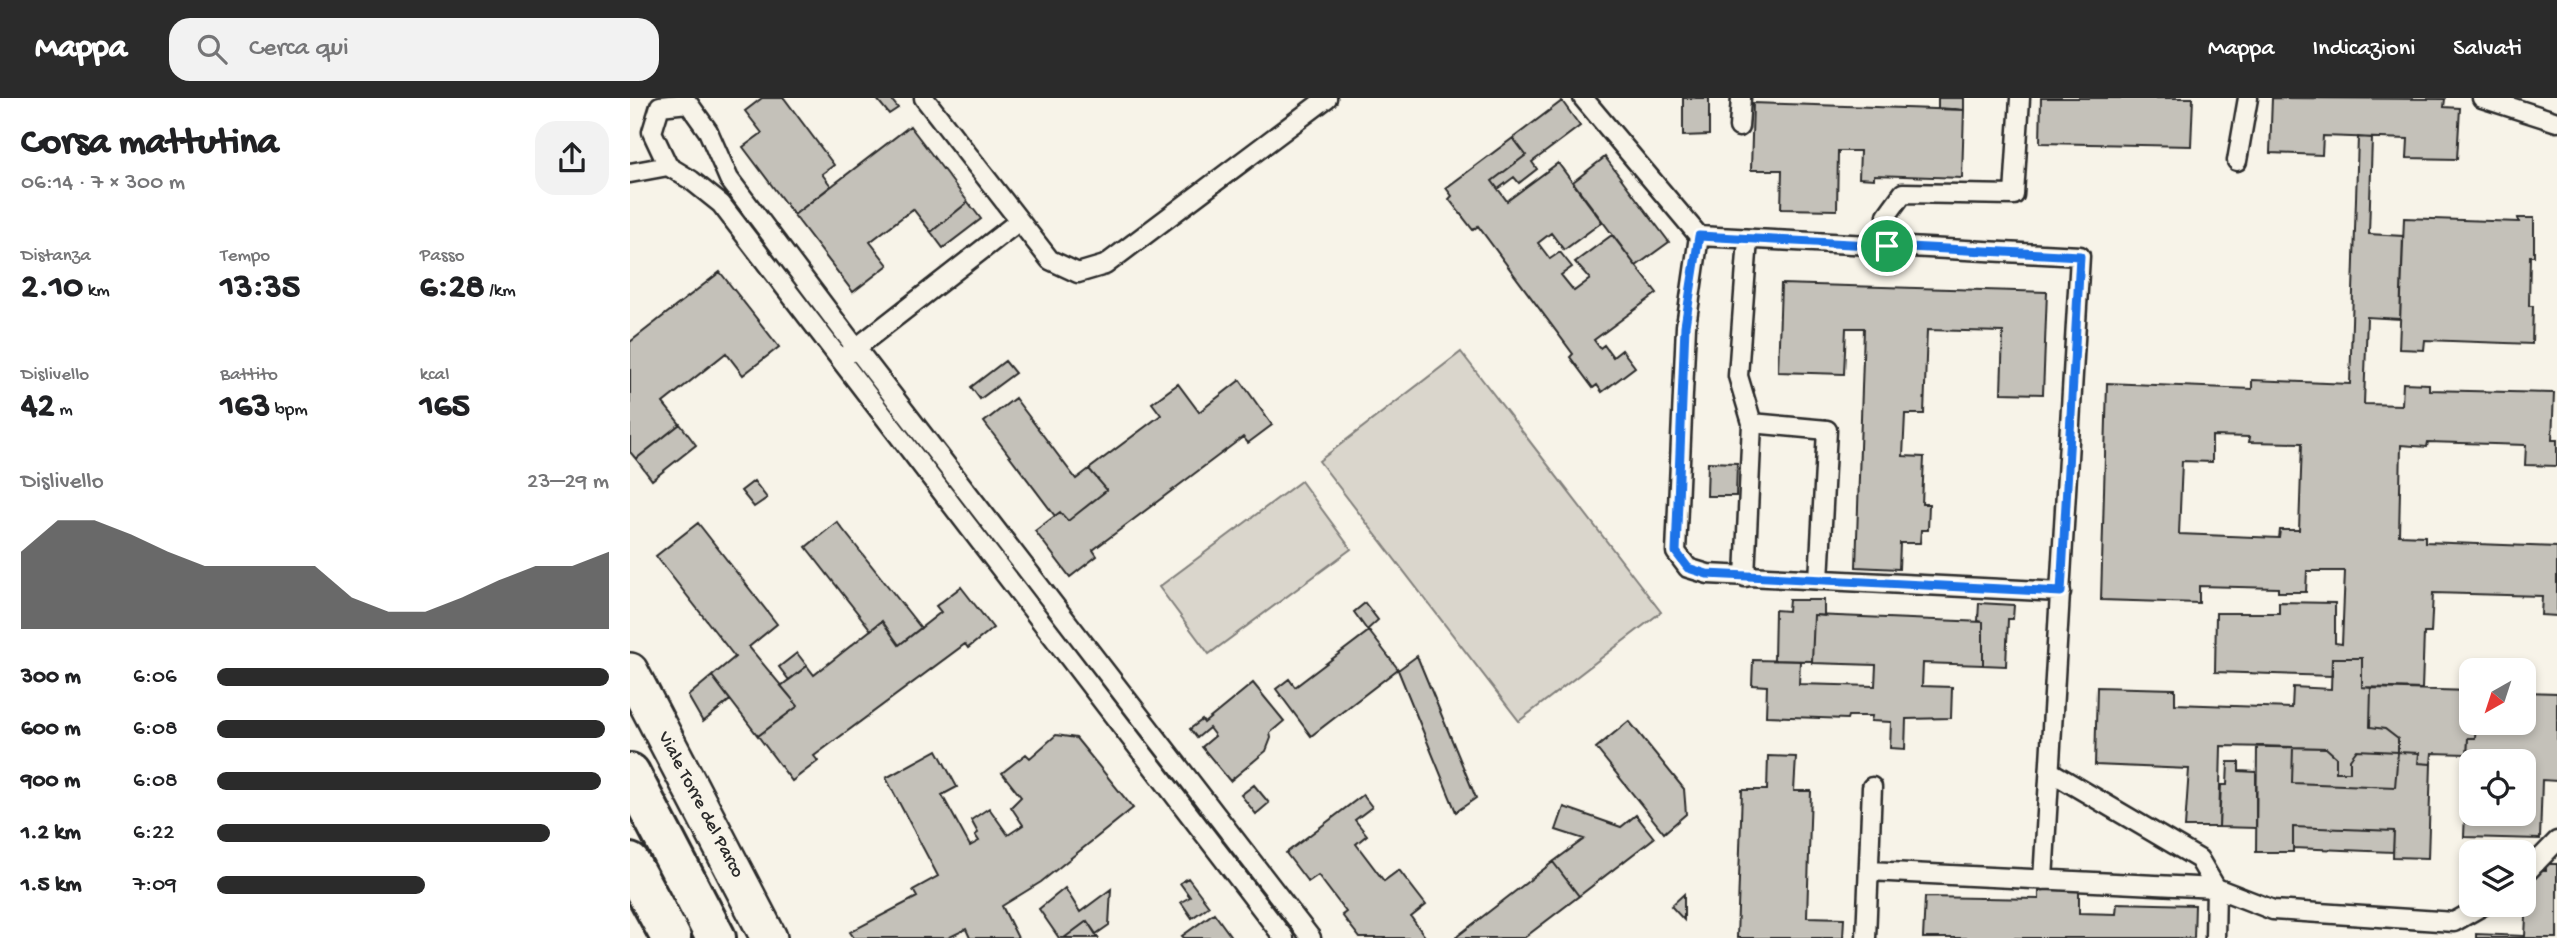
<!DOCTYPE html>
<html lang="it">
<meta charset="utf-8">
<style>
body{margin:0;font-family:"Gochi Hand",sans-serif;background:#f2f2f2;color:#202124;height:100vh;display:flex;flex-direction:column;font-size:26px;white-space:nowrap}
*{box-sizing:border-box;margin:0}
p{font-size:23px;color:#757577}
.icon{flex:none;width:38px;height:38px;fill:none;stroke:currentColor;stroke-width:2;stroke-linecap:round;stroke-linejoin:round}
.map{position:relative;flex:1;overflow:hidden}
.sheet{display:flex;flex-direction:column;background:#fff;width:630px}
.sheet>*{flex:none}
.needle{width:46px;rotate:219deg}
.fabs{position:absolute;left:1829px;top:560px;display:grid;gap:14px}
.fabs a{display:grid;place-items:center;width:77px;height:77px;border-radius:14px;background:#fff;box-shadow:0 4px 10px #0003;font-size:35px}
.pin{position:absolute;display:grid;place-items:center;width:60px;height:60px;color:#fff;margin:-30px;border:4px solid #fff;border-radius:50%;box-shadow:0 2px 7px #0007}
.round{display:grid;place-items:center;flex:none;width:74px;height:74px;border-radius:21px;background:#f2f2f2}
.head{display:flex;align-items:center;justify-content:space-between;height:119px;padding:0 21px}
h1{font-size:38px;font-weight:700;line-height:52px}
.metrics{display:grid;grid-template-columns:repeat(3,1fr);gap:10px;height:119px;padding:7px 21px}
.metrics div{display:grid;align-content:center}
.metrics b{font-size:35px;font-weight:700}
.metrics small{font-size:19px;font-weight:400}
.metrics p{font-size:19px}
.chart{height:196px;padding:14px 21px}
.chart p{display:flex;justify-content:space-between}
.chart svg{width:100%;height:126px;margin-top:7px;fill:#2b2b2b;opacity:.7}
ul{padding:0 21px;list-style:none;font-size:23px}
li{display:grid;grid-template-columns:112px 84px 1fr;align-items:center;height:52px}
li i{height:18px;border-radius:9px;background:#2b2b2b}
header{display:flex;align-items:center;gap:42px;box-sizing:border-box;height:98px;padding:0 35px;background:#2b2b2b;color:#fff}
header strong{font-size:33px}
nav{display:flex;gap:38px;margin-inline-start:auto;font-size:24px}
.search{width:490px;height:63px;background:#f2f2f2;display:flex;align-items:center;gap:18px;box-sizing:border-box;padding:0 24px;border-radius:21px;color:#757577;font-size:26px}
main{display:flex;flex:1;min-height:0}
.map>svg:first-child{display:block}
.green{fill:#dad6cc;stroke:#82807c;stroke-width:2}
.building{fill:#c4c1b9;stroke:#2b2b2b;stroke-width:2;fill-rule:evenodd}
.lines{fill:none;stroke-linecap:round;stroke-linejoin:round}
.service-casing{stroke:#2b2b2b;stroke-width:23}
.minor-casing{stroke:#2b2b2b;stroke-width:40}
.tertiary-casing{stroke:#2b2b2b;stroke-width:44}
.service{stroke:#f7f3e8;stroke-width:18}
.minor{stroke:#f7f3e8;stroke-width:35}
.tertiary{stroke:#f7f3e8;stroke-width:38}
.route-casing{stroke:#fff;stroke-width:14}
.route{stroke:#1a73e8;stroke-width:9}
.labels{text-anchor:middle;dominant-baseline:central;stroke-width:7;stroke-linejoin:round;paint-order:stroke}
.street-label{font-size:19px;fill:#2b2b2b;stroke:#f7f3e8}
</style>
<header>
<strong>Mappa</strong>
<div class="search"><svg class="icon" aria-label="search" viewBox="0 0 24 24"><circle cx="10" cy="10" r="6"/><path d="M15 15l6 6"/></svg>Cerca qui</div>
<nav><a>Mappa</a><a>Indicazioni</a><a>Salvati</a></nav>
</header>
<main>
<section class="sheet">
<div class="head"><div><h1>Corsa mattutina</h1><p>06:14 · 7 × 300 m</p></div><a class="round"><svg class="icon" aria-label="share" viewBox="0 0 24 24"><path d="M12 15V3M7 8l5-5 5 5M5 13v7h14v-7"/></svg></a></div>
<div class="metrics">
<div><p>Distanza</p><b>2.10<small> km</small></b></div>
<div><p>Tempo</p><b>13:35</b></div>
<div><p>Passo</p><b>6:28<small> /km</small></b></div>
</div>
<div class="metrics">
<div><p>Dislivello</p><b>42<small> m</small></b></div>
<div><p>Battito</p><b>163<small> bpm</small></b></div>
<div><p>kcal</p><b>165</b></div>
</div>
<div class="chart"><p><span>Dislivello</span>23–29 m</p>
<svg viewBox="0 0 160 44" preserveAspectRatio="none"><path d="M0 44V17L10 6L20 6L30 11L40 17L50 22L60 22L70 22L80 22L90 33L100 38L110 38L120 33L130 27L140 22L150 22L160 17V44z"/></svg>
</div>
<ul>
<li><b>300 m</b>6:06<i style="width:100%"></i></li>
<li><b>600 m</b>6:08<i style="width:99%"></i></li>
<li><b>900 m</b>6:08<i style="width:98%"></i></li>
<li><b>1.2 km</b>6:22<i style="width:85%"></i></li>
<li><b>1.5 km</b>7:09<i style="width:53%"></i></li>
</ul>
</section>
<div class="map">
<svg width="1927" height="840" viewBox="0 0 1927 840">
<rect width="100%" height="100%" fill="#f7f3e8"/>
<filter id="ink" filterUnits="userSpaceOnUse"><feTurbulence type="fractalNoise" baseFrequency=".0143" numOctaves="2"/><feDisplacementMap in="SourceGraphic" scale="14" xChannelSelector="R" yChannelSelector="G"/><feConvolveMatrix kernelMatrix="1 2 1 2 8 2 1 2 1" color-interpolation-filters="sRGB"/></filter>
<g filter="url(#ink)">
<path class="green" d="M 831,254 L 1031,514 L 889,623 L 689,363 Z
M 671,383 L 721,451 L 579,556 L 529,489 Z"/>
<path class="building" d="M 132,0 L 154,0 L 204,67 L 192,76 L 201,88 L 164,117 L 113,49 L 132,35 L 115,13 Z
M 246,0 L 260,0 L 268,10 L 259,16 Z
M 1053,0 L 1079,0 L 1079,37 L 1053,38 Z
M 1308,0 L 1334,0 L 1334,12 L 1308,10 Z
M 1411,0 L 1563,0 L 1561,48 L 1410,45 Z
M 1642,0 L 1815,1 L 1814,9 L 1830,10 L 1827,61 L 1777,60 L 1778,41 L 1693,38 L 1692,57 L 1640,55 Z
M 932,3 L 950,28 L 902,64 L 907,71 L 889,85 L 884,79 L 868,91 L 862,83 L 896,57 L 883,40 Z
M 1123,5 L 1334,12 L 1332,80 L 1244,77 L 1244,81 L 1229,80 L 1230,53 L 1208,53 L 1207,112 L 1151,111 L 1152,72 L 1121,72 Z
M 280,28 L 338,104 L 301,134 L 283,111 L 240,144 L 258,167 L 223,194 L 164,117 Z
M 1728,39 L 1742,40 L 1739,136 L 1773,138 L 1770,221 L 1737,219 L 1734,306 L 1772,307 L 1773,285 L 1799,286 L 1799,292 L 1924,295 L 1922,342 L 1927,342 L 1927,368 L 1895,367 L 1896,347 L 1798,344 L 1797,349 L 1771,347 L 1769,437 L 1795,438 L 1795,444 L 1927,449 L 1927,518 L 1911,517 L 1912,498 L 1803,495 L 1801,535 L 1794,535 L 1792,591 L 1732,589 L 1732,560 L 1702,560 L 1702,578 L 1585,574 L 1586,515 L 1649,515 L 1649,504 L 1705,505 L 1705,545 L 1712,546 L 1715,473 L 1677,473 L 1676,494 L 1648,494 L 1648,490 L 1569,488 L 1569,505 L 1471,502 L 1477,285 L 1622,291 L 1622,282 L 1720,286 ZM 1582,338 L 1620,339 L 1619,344 L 1672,345 L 1669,432 L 1650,432 L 1649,440 L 1549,436 L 1552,363 L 1582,364 Z
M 883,40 L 896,57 L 862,83 L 877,103 L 928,65 L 972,124 L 934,152 L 921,135 L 908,145 L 920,161 L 930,154 L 942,169 L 931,177 L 944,193 L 960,181 L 945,164 L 982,137 L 1027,195 L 964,242 L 970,250 L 974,247 L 983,259 L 992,252 L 1005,269 L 972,294 L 967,287 L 963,290 L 940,259 L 943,256 L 848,128 L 843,132 L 819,101 L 822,98 L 816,90 Z
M 975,59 L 1039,144 L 1006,168 L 943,84 Z
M 338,104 L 351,121 L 313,150 L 301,134 Z
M 1774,120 L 1889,124 L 1888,120 L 1904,120 L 1904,158 L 1900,158 L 1899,208 L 1903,208 L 1902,246 L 1795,242 L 1794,252 L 1769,251 Z
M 90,174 L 149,249 L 113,277 L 96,255 L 33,305 L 50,326 L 6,361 L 0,354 L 0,244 Z
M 1151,186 L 1417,194 L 1413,296 L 1371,295 L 1373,234 L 1297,232 L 1294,316 L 1275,316 L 1273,358 L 1294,359 L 1292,406 L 1299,406 L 1298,432 L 1291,432 L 1290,445 L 1270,445 L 1269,471 L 1226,469 L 1234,230 L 1216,230 L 1214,276 L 1148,274 Z
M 375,263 L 385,275 L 350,301 L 341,289 Z
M 610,282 L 642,327 L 618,345 L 613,339 L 463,452 L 467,458 L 440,479 L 405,433 L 430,414 L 438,423 L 477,392 L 459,371 L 531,317 L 522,305 L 548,286 L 569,314 Z
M 385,300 L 446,381 L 459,371 L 477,392 L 438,423 L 430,414 L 425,418 L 354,324 Z
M 50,326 L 66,347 L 22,382 L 6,361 Z
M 1078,364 L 1107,365 L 1106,398 L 1077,398 Z
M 124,383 L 137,400 L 124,409 L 111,393 Z
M 207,424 L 291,530 L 269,547 L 252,523 L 241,532 L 176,449 Z
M 68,425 L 147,526 L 119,549 L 168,608 L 128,638 L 82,578 L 105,559 L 26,458 Z
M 331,489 L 363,530 L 338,550 L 335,546 L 184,658 L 188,663 L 162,683 L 128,638 L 168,608 L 151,588 L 177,568 L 184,577 L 252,523 L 269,547 L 311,514 L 306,508 Z
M 1159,502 L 1194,502 L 1194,518 L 1184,517 L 1182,563 L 1144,562 L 1145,512 L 1158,513 Z
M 735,505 L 748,522 L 737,532 L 724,514 Z
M 1349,505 L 1384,507 L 1383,521 L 1378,521 L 1376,568 L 1353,567 L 1353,524 L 1348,523 Z
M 1184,517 L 1353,524 L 1353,567 L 1293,565 L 1292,588 L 1322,589 L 1321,620 L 1276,621 L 1275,651 L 1260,650 L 1261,624 L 1241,623 L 1242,618 L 1218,618 L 1217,621 L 1136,618 L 1137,588 L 1122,587 L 1123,562 L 1170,563 L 1169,586 L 1245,588 L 1246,567 L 1182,565 Z
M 739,533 L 768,571 L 681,638 L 646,591 L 659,581 L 665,589 Z
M 167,555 L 177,568 L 159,582 L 149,569 Z
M 787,558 L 846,700 L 826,714 L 768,572 Z
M 1702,560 L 1732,560 L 1732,589 L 1741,590 L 1740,629 L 1755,631 L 1768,641 L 1768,654 L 1727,652 L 1720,661 L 1720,674 L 1706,674 L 1706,659 L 1696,650 L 1591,648 L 1589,729 L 1555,729 L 1559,671 L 1465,667 L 1467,589 L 1545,591 L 1545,606 L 1662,610 L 1663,589 L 1701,591 Z
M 82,578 L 100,602 L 73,624 L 58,598 Z
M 623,585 L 654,623 L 640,635 L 641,640 L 636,653 L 600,683 L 572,649 L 585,638 L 579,630 L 567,640 L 560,631 L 572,622 L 574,625 Z
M 1741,590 L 1841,593 L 1841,625 L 1846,625 L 1845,640 L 1838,640 L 1837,656 L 1802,655 L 1801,666 L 1788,665 L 1789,655 L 1768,654 L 1768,641 L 1755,631 L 1740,629 Z
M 1894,594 L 1927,595 L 1927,683 L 1912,682 L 1910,741 L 1834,739 L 1838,640 L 1845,640 L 1846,625 L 1894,625 ZM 1841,663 L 1894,663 L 1894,716 L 1841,716 Z
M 999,623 L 1054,691 L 1056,716 L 1034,735 L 966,650 Z
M 426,637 L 446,640 L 503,710 L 411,784 L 372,808 L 388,840 L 340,840 L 336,831 L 318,840 L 224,840 L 220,834 L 287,799 L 283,792 L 308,778 L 256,680 L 307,652 L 327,689 L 312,697 L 340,748 L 349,743 L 345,737 L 348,735 L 341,722 L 359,710 L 378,737 L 393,727 L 381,709 L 391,699 L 372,675 L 396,656 L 400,660 Z
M 1627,648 L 1663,649 L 1662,685 L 1765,689 L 1768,654 L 1789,655 L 1788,665 L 1801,666 L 1798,760 L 1763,759 L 1764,733 L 1663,729 L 1663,754 L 1626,754 Z
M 1663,649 L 1696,650 L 1706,659 L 1706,674 L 1720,674 L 1720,661 L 1727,652 L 1768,654 L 1765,689 L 1662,685 Z
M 1138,658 L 1166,659 L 1164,693 L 1181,693 L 1177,819 L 1214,820 L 1213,840 L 1107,840 L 1112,692 L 1137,692 Z
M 1598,664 L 1609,664 L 1609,673 L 1626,674 L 1626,730 L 1589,729 L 1591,687 L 1597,687 Z
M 624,687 L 639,705 L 626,716 L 611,697 Z
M 733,697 L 742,709 L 725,722 L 737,737 L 726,746 L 754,783 L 769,772 L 796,807 L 781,819 L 796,840 L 730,840 L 712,817 L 716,814 L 688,777 L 678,784 L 656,755 Z
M 934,709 L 991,729 L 1006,717 L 1024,740 L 949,798 L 923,764 L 954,741 L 926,732 Z
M 1663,729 L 1764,733 L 1763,754 L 1663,750 Z
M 923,764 L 949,798 L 894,840 L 825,840 Z
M 1916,766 L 1927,766 L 1927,840 L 1846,840 L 1846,836 L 1895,838 L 1898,783 L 1907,773 L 1916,773 Z
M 558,780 L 579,808 L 562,820 L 551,804 L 560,799 L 550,785 Z
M 435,790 L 450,814 L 481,791 L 479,827 L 466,836 L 457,823 L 434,840 L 429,840 L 409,811 Z
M 1409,791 L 1449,793 L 1449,815 L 1486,816 L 1487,805 L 1565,807 L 1564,840 L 1293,840 L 1295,799 L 1409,801 Z
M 1054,796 L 1054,822 L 1041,808 Z
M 584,815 L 602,840 L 554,840 L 552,838 Z
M 457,823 L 468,840 L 434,840 Z"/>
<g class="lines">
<g class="service-casing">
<path id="service" d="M 294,0 L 420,162 L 448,175 L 475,167 L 697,0
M 953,0 L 1069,138 L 1450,158 L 1413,782
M 1852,0 L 1927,24
M 1109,29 L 1111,0
M 1607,63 L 1618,0
M 0,75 L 38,68
M 1069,138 L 1056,228 L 1046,454 L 1058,470 L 1078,476 L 1431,494
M 1257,148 L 1257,117 L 1273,95 L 1384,97 L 1390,0
M 217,257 L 389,123
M 1122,325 L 1197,332 L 1189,482
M 1115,479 L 1122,325 L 1108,278 L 1118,141
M 1421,674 L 1569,761 L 1586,790 L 1585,840
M 1239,773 L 1586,790 L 1643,812 L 1824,824 L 1854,807
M 1894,777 L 1927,743
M 654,840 L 91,106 L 61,82 L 38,68 L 22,34 L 30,8 L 58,5 L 78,33 L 99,81 L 226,250 L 681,840
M 1236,840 L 1242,689"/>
</g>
<g class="minor-casing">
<path id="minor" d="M 0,573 L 139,840"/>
</g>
<g class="tertiary-casing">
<path id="tertiary" d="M 0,675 L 86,840
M 0,765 L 41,840"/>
</g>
<use href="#service" class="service"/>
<use href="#minor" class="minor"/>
<use href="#tertiary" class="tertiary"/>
</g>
</g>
<g class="lines" filter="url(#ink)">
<g class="route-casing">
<path id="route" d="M 1069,138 L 1450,158 L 1431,494 L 1077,476 L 1058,470 L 1046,454 L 1055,228 Z"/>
</g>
<use href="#route" class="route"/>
</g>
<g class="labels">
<g class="street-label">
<text transform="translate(70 707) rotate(62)">Viale Torre del Parco</text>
</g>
</g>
</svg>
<div class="fabs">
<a><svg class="needle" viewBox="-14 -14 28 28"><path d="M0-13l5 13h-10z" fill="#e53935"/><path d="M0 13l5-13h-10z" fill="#757577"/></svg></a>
<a><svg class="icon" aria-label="locate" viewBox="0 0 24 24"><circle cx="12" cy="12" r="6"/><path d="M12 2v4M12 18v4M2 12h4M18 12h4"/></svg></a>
<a><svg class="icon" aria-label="layers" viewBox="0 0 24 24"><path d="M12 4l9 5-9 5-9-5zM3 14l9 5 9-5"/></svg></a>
</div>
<div class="pin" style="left:1257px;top:148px;background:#1e9e55"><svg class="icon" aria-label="arrive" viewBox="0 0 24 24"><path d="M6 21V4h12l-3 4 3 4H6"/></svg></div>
</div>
</main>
